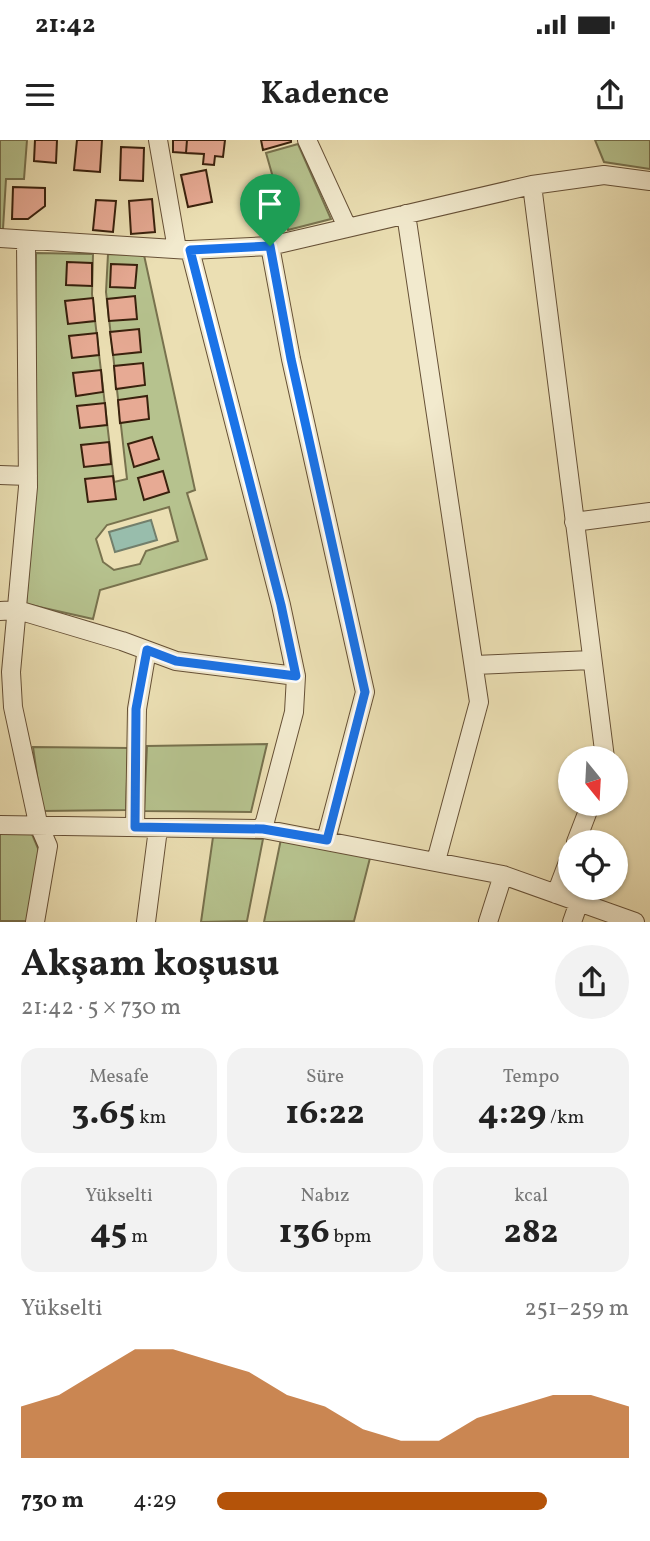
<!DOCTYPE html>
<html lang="tr">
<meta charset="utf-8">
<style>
body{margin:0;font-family:Vollkorn,serif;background:#f2f2f2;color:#222;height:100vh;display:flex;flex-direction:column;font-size:26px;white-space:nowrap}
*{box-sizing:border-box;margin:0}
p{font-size:23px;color:#767676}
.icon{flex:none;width:38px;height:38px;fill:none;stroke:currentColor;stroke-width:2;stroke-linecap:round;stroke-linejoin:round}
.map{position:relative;height:782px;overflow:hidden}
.panel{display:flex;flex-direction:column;background:#fff;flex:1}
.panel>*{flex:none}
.needle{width:46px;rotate:162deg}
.fabs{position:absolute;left:558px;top:606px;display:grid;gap:14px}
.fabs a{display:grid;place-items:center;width:70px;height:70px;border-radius:50%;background:#fff;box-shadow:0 2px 5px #0004;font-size:35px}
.pin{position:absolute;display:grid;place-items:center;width:60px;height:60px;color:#fff;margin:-72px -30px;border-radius:50% 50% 50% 0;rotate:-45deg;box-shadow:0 0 7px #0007}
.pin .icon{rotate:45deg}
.round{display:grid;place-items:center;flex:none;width:74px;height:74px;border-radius:37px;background:#f2f2f2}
.summary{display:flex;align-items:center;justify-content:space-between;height:119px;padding:0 21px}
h1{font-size:38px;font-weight:700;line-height:52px}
.stats{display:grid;grid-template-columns:repeat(3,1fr);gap:10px;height:119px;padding:7px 21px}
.stats div{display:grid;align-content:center;border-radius:18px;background:#f2f2f2;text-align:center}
.stats b{font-size:35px;font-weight:700}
.stats small{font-size:19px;font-weight:400}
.stats p{font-size:19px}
.chart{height:196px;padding:14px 21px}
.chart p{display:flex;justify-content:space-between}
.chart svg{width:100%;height:126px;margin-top:7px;fill:#b45309;opacity:.7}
ul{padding:0 21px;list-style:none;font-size:23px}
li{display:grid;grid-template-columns:112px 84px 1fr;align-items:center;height:52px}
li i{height:18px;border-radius:9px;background:#b45309}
.status{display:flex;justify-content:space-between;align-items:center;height:49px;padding:0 35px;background:#fff;direction:ltr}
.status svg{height:19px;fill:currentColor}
header{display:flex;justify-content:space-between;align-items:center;height:91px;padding:0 21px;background:#fff;font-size:32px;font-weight:700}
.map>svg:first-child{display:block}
.green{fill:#b6c28e;stroke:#78724e;stroke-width:2;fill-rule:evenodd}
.water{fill:#98bdac;stroke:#727f6c;stroke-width:2}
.building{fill:#e7aa94;stroke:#39210d;stroke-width:2}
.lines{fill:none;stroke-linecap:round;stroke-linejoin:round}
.minor-casing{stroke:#665036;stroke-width:20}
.minor{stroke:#f2eace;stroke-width:18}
.route-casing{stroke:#fff;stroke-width:14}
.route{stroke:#1a73e8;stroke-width:9}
</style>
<div class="status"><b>21:42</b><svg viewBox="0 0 49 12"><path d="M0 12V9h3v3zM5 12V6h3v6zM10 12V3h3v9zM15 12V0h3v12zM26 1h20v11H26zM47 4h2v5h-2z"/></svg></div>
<header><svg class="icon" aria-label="menu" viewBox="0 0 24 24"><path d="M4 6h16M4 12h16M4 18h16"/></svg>Kadence<svg class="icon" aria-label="share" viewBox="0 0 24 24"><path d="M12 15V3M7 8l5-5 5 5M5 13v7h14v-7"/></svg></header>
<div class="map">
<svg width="650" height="782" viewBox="0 0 650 782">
<rect width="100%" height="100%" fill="#ebdfb3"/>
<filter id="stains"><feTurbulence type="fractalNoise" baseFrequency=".00286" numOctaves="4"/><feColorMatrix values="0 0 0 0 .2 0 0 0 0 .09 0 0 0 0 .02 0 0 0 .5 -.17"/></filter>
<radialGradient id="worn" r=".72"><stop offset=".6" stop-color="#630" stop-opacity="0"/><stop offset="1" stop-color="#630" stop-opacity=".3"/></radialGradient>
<path class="green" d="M 0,0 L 27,0 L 24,39 L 6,39 L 3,89 L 0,89 Z
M 595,0 L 650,0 L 650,29 L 604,22 Z
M 298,4 L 331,79 L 288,90 L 266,13 Z
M 36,113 L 93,114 L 92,154 L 114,342 L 127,339 L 106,152 L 108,114 L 144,115 L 195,350 L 187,353 L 207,419 L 100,450 L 93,479 L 26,464 L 34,370 ZM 169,367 L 178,401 L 146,411 L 140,424 L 114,430 L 103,422 L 96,399 L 107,385 Z
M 267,604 L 251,672 L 144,671 L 147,606 Z
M 33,607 L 128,608 L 126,670 L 42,671 Z
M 0,692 L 32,694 L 40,713 L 29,781 L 0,781 Z
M 213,697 L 263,699 L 247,781 L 201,782 Z
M 281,699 L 370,718 L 354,781 L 264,782 Z"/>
<path class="water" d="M 151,380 L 157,400 L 115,412 L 109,392 Z"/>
<path class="building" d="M 35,0 L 57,0 L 56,23 L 34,21 Z
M 77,0 L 102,0 L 100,32 L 74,30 Z
M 173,0 L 187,0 L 186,13 L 173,12 Z
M 187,0 L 225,0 L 223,17 L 215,16 L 214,25 L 203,24 L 204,14 L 186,13 Z
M 261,0 L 291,0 L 291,2 L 263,10 Z
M 121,7 L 144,8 L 143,41 L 120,40 Z
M 206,30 L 212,62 L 188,67 L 181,35 Z
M 13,47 L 45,48 L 45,66 L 28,79 L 12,79 Z
M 271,52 L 280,82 L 264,87 L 255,57 Z
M 152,59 L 155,92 L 131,94 L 129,61 Z
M 96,60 L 116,61 L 113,92 L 93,90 Z
M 67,122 L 92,123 L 92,146 L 66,145 Z
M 111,124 L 137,125 L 135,148 L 110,147 Z
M 135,156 L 137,179 L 109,181 L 107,159 Z
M 93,158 L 95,181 L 68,184 L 65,161 Z
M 139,189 L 141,212 L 113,215 L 110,192 Z
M 97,193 L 99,215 L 72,218 L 69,196 Z
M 143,223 L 145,245 L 116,249 L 114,226 Z
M 101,230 L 103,252 L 76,256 L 73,233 Z
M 147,256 L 149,279 L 120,283 L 118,260 Z
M 105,263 L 107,285 L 80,288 L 77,266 Z
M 152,297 L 159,319 L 134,327 L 128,304 Z
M 109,302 L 111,324 L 84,327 L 81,305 Z
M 163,331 L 169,352 L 144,360 L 138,338 Z
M 113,336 L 116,359 L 88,362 L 85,339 Z"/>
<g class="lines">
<g class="minor-casing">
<path id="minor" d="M 158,0 L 177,109
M 307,0 L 347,87
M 532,45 L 605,618
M 406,74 L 479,562 L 436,721
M 0,98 L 190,110 L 270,106 L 532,45 L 604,35 L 650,41
M 26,100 L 28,347 L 11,532 L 13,567 L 38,683 L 48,706 L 35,782
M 270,106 L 291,219 L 365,552 L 326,700
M 190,110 L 281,465 L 296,536 L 294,572 L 263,689
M 0,335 L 28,336
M 574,382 L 650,372
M 0,471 L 18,470 L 122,501 L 176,521 L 296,536
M 475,525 L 592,520
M 0,685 L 263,689 L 503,735 L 635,782
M 135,687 L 137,569 L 147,510
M 576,702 L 591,663
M 556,754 L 570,717
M 146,782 L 158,689
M 488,782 L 503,735
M 572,782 L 579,762"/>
</g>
<use href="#minor" class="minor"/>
</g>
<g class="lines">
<g class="route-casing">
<path id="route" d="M 270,106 L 291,219 L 365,552 L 327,700 L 263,689 L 135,687 L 136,569 L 147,510 L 176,521 L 296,536 L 281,465 L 190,110 Z"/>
</g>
<use href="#route" class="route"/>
</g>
<rect width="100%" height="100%" filter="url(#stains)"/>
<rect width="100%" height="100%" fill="url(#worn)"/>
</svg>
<div class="fabs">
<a><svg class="needle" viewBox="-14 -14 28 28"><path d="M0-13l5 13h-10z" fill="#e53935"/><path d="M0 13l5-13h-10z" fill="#767676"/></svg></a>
<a><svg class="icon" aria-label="locate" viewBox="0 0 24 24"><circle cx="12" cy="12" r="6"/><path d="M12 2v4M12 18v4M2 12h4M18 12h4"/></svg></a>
</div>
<div class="pin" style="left:270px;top:106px;background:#1e9e55"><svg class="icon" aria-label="arrive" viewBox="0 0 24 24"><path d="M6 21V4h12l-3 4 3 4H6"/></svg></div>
</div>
<section class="panel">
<div class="summary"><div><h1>Akşam koşusu</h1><p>21:42 · 5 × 730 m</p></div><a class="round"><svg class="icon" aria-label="share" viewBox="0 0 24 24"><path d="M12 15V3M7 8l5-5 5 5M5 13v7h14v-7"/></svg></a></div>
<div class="stats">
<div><p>Mesafe</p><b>3.65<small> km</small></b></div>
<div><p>Süre</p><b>16:22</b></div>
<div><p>Tempo</p><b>4:29<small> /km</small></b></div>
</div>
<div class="stats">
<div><p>Yükselti</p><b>45<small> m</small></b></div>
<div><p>Nabız</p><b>136<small> bpm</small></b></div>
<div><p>kcal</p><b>282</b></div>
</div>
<div class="chart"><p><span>Yükselti</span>251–259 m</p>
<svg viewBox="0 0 160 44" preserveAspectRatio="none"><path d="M0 44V26L10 22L20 14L30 6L40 6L50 10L60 14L70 22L80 26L90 34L100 38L110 38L120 30L130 26L140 22L150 22L160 26V44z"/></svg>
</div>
<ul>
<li><b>730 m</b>4:29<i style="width:80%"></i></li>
</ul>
</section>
